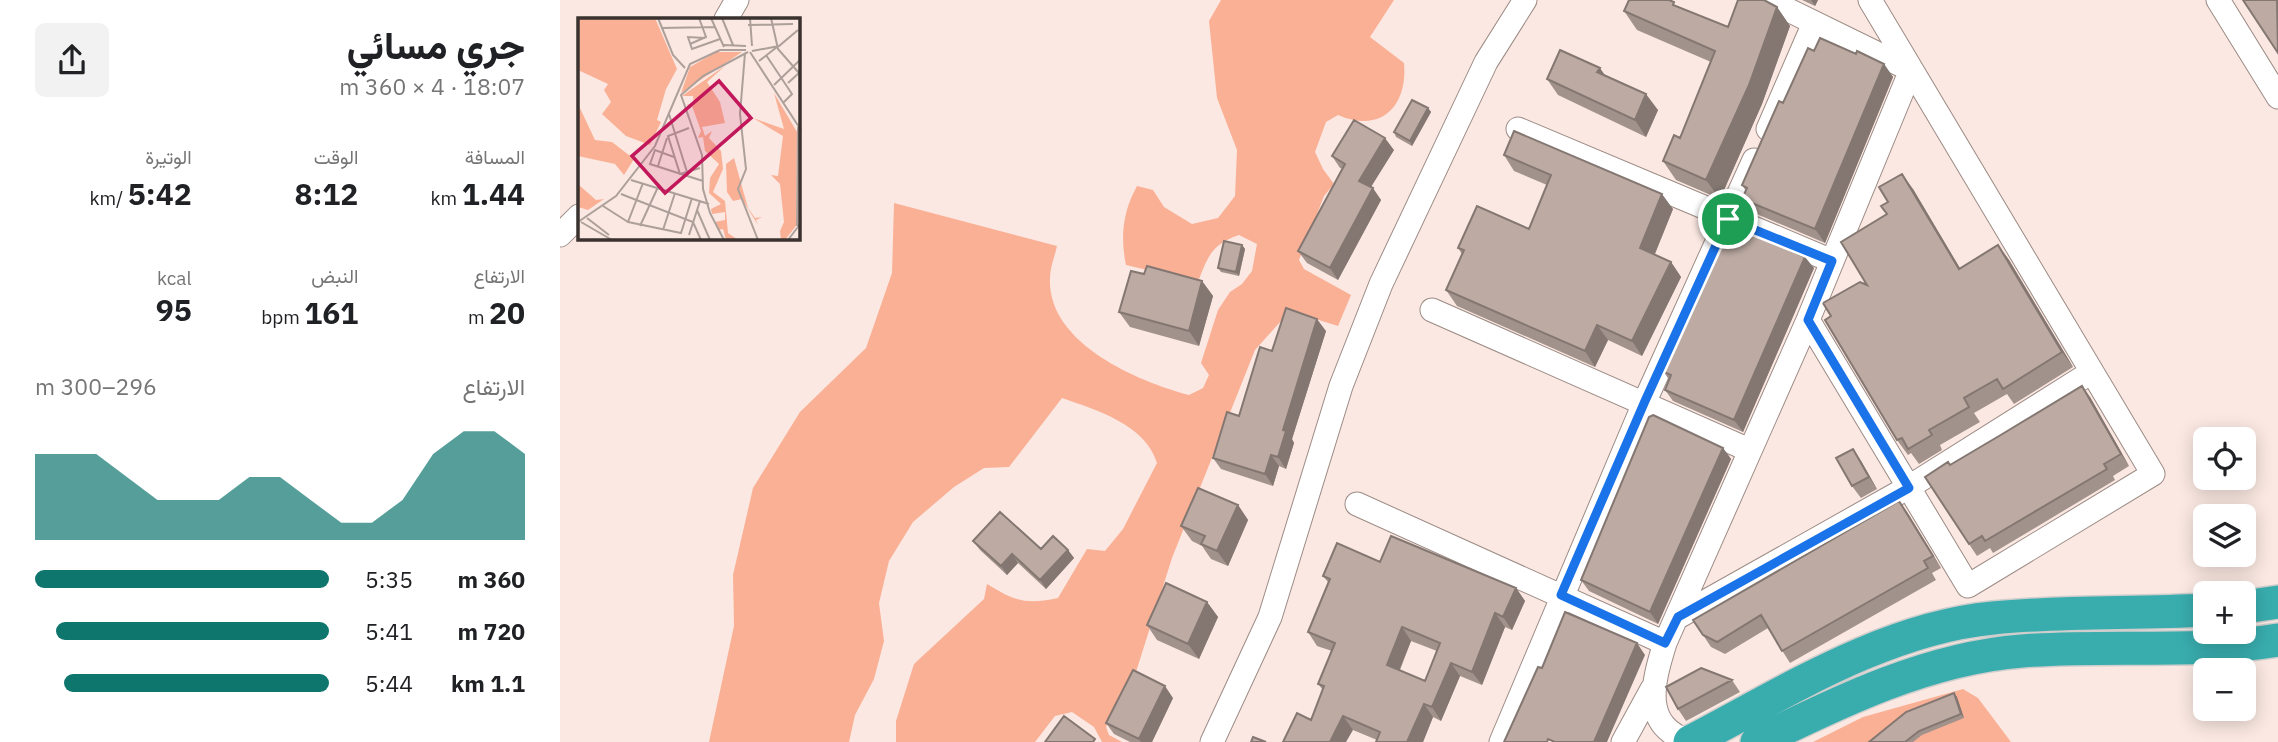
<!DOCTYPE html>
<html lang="ar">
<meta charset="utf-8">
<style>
body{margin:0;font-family:"IBM Plex Sans",Vazirmatn,sans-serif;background:#f2f2f2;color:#202124;direction:rtl;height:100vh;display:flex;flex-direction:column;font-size:26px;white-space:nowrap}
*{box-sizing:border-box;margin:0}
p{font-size:23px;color:#757577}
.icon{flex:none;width:38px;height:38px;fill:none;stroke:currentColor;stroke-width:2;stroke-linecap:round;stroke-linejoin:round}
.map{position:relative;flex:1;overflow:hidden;direction:ltr}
.drawer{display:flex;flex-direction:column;background:#fff;width:560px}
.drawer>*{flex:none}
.fabs{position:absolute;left:1633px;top:427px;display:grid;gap:14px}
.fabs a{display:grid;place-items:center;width:63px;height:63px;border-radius:10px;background:#fff;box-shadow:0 4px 18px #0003;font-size:35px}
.pin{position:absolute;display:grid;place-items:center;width:60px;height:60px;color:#fff;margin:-30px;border:4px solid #fff;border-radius:50%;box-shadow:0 2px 7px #0007}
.round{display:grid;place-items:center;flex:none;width:74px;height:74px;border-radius:10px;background:#f2f2f2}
.overview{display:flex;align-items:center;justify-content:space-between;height:119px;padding:0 35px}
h1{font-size:38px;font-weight:800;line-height:52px}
.metrics{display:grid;grid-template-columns:repeat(3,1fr);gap:10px;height:119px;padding:7px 35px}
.metrics div{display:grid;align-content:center}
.metrics b{font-size:30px;font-weight:800}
.metrics small{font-size:19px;font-weight:400}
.metrics p{font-size:19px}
.chart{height:196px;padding:14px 35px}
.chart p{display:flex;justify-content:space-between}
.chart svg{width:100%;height:126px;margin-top:7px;fill:#0f766e;opacity:.7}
ul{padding:0 35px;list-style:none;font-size:23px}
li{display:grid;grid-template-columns:112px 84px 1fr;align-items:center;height:52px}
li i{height:18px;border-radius:9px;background:#0f766e}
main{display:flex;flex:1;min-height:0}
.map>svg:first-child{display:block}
.green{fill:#fab095}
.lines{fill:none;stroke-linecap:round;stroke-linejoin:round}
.minor-casing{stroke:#9c8b85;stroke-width:25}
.highway-casing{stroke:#cfcecd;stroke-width:36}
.minor{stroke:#fff;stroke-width:23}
.highway{stroke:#39adae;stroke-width:33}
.wall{fill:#a2928c;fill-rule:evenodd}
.shaded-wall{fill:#847772}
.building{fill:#bcaaa3;stroke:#847772;stroke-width:2;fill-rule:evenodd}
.route-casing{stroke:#fff;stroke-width:14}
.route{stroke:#1a73e8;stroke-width:9}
.inset-road{fill:none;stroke:#ad9f9a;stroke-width:2}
.view{fill:#c2185b;fill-opacity:0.15;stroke:#c2185b;stroke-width:3.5}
.inset-edge{fill:none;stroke:#39322f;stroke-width:3.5}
</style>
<main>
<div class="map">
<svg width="1718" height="742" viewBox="0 0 1718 742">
<rect width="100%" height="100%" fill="#fbe8e2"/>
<path class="green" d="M 661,0 L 834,0 L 810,37 L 844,63 C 848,106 821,134 778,115 L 766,122 L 755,152 L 763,169 L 774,184 L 764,196 L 739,260 L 744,269 L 791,295 L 778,326 L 730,311 L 695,350 L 612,558 L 575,675 L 546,727 L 549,735 L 562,742 L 542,742 L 534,727 L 512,712 L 495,716 L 475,742 L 336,742 L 336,721 L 354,664 L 424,599 L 427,584 C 455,601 465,605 498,598 L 527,549 L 545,551 L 563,529 L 597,463 C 585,424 536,410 502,398 L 449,467 L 424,468 L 394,487 L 353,522 L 329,561 L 319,603 L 324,641 L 314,679 L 295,715 L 289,742 L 149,742 L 174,626 L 173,575 L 193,488 L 240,412 L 306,348 L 332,273 L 334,203 L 497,246 C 495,256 490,267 490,278 C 487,343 577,381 629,395 L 643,388 L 649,375 L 641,363 L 658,310 L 670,292 L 682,284 L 692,271 L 697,244 L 679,235 C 652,244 648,256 638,282 L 566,265 C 560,237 563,211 577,186 L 593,190 L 604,207 L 632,224 L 658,218 L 675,196 L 677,150 L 657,98 L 649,21 Z
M 1403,689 L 1418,698 L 1451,742 L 1253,742 L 1303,717 Z"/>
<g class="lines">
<g class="minor-casing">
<path id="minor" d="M 1658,0 L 1718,97
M 166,19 L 177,0
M 958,129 L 1272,261
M 1208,129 L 1254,23
M 0,235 L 19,216
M 872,310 L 1189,450
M 1248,320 L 1408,586 L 1593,474 L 1310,0
M 797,504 L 1105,643 L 1248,320 L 1351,70 L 1208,0
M 1118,617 L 1349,487 L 1530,373
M 1105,643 C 1093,682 1080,726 1131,742
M 652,742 L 710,617 L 781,386 L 821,284 L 926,62 L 965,0
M 941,742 L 1085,401 L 1194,160
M 1063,742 L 1092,689"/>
</g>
<g class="highway-casing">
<path id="highway" d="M 1684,607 L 1718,602
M 1130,742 C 1224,693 1325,628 1433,618 C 1503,611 1575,614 1645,610
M 1197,742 C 1280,701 1369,658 1462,651 C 1545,644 1636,654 1718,640"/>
</g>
<use href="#minor" class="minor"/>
<use href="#highway" class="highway"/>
</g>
<path class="wall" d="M 1242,0 L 1258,0 L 1255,6 Z
M 1117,6 L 1168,27 L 1217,7 L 1230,26 L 1202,104 L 1160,199 L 1116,180 L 1103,161 L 1120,138 L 1151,62 L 1077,30 L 1064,11 Z
M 1254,51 L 1296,54 L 1324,64 L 1333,77 L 1265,243 L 1192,212 L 1182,199 L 1186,191 L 1182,185 L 1223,103 Z
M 1045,76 L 1098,110 L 1086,137 L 998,95 L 987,79 Z
M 868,108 L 871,112 L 852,146 L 836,137 L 834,132 Z
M 834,150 L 811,187 L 821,200 L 778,280 L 747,263 L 738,251 L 783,169 L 780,168 L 772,156 Z
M 944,155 L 1113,209 L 1095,254 L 1111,262 L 1121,277 L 1082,356 L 1048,340 L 1035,367 L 897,306 L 886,290 L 902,254 L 898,248 L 969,229 L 987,185 L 954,171 Z
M 1353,189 L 1400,268 L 1438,245 L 1449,260 L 1513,367 L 1454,404 L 1447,394 L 1414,413 L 1420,422 L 1380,445 L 1382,450 L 1359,464 L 1351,453 L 1348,455 L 1337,440 L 1271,316 L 1307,285 L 1327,214 L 1328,202 Z
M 1171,244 L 1254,268 L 1183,432 L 1113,401 L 1105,390 L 1109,380 L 1104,372 Z
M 682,245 L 685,249 L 679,276 L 661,272 L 658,268 Z
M 584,274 L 642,281 L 653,296 L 639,346 L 570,327 L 559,312 Z
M 766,331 L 732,439 L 734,443 L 726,469 L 719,466 L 713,486 L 661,469 L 653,458 L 679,416 L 712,351 Z
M 1530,397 L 1569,466 L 1553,476 L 1555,480 L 1433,553 L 1430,548 L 1417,556 L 1409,544 L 1390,465 Z
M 1163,448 L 1171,459 L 1098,624 L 1029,591 L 1021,580 Z
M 1293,449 L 1301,461 L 1317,489 L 1301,498 L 1292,486 Z
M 678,505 L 688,520 L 668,566 L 651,559 L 642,546 L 632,541 L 621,526 Z
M 1347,512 L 1381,568 L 1372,573 L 1376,580 L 1230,663 L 1208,628 L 1165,654 L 1151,647 L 1143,635 Z
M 413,541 L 481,549 L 508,550 L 514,558 L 486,589 L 458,563 L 447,575 L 420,550 Z
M 820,562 L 956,588 L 965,601 L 952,630 L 945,627 L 922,685 L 900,676 L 881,721 L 873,717 L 863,742 L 816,742 L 817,740 L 793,730 L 751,720 L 763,690 L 758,684 L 772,651 L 757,646 L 748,632 L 768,582 L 763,576 ZM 851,641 L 877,651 L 865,681 L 840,670 Z
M 647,602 L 658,617 L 639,659 L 597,640 L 587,625 Z
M 1172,680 L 1180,692 L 1126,721 L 1118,709 Z
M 1394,693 L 1397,697 L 1404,718 L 1362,735 L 1353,742 L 1309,742 Z
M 613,698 L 592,742 L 570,742 L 554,734 L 546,723 Z"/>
<path class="shaded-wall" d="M 1251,0 L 1258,0 L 1255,6 Z
M 1217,7 L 1230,26 L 1202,104 L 1160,199 L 1146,180 Z
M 1324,64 L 1333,77 L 1265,243 L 1255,229 Z
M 1040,68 L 1051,84 L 1037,72 Z
M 1086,94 L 1098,110 L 1086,137 L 1075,120 Z
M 868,108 L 871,112 L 852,146 L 850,141 Z
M 825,138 L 834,150 L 807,193 L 799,181 Z
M 1342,174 L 1353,189 L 1409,284 L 1399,269 Z
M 813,188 L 821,200 L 778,280 L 770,268 Z
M 1102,194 L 1113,209 L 1091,263 L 1080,248 Z
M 682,245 L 685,249 L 679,276 L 676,272 Z
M 1438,245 L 1449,260 L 1513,367 L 1502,352 Z
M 1245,257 L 1254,268 L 1183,432 L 1174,420 Z
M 1111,262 L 1121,277 L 1082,356 L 1072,341 Z
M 642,281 L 653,296 L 639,346 L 629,331 Z
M 757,319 L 766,331 L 732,439 L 734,443 L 726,469 L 718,457 L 723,430 Z
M 1037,325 L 1048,340 L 1035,367 L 1025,351 Z
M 1522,386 L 1530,397 L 1569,466 L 1561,454 Z
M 1163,448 L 1171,459 L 1098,624 L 1090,612 Z
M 1293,449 L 1301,461 L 1317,489 L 1309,477 Z
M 711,455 L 719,466 L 713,486 L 705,474 Z
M 1339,501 L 1347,512 L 1381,568 L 1373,556 Z
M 678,505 L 688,520 L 668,566 L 657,551 Z
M 508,550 L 514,558 L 486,589 L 480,580 Z
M 452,554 L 458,563 L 447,575 L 441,566 Z
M 956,588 L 965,601 L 952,630 L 943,617 Z
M 647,602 L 658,617 L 639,659 L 628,644 Z
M 935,613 L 945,627 L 922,685 L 912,672 Z
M 842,627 L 851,641 L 836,678 L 827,665 Z
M 1077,643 L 1085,655 L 1047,742 L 1034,742 Z
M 891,663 L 900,676 L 881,721 L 872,707 Z
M 605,686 L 613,698 L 592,742 L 581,742 L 579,739 Z
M 1394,693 L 1397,697 L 1404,718 L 1401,714 Z
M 864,704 L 873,717 L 863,742 L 847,742 Z
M 783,716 L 793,730 L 786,742 L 770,742 Z"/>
<path class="building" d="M 1069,0 L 1109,0 L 1114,2 L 1113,5 L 1168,27 L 1178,0 L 1204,0 L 1217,7 L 1189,85 L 1146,180 L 1103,161 L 1114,135 L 1120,138 L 1155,51 L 1064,11 Z
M 1683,0 L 1717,0 L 1718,53 Z
M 1260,38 L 1296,54 L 1297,51 L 1324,64 L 1255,229 L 1182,199 L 1187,188 L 1182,185 L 1219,101 L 1223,103 L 1248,48 L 1254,51 Z
M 1000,50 L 1040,68 L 1037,72 L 1086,94 L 1075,120 L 987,79 Z
M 852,100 L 868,108 L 850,141 L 834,132 Z
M 794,120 L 825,138 L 799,181 L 813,188 L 770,268 L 738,251 L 785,164 L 772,156 Z
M 954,131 L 1102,194 L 1080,248 L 1111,262 L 1072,341 L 1037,325 L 1025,351 L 886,290 L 904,250 L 898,248 L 917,206 L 969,229 L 991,175 L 944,155 Z
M 1342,174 L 1399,269 L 1438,245 L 1502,352 L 1443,389 L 1437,379 L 1404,398 L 1409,407 L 1369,430 L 1372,435 L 1348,449 L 1342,438 L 1337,440 L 1265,320 L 1271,316 L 1263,303 L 1300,282 L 1307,285 L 1281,242 L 1327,214 L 1321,206 L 1328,202 L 1319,187 Z
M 1178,228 L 1245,257 L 1174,420 L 1105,390 L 1111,375 L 1104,372 L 1163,241 L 1171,244 Z
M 664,241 L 682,245 L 676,272 L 658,268 Z
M 587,266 L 642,281 L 629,331 L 559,312 L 571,271 L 584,274 Z
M 726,308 L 757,319 L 723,430 L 726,431 L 718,457 L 711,455 L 705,474 L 653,458 L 667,412 L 679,416 L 700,347 L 712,351 Z
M 1522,386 L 1561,454 L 1544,464 L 1547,469 L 1425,541 L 1422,536 L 1409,544 L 1365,477 L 1388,462 L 1390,465 L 1439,436 Z
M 1093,415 L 1163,448 L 1090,612 L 1021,580 L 1089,417 Z
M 1293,449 L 1309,477 L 1292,486 L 1276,458 Z
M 638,488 L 678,505 L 657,551 L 641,544 L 645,536 L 621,526 Z
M 1339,501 L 1373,556 L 1364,561 L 1368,568 L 1222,651 L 1201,615 L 1157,642 L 1143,635 L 1133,620 Z
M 440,512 L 481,549 L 493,536 L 508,550 L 480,580 L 452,554 L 441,566 L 413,541 Z
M 831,536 L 956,588 L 943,617 L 935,613 L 912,672 L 891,663 L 872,707 L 864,704 L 847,742 L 816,742 L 820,732 L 783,716 L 770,742 L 723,742 L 737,713 L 751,720 L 764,686 L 758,684 L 775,643 L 748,632 L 770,579 L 763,576 L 777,543 L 820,562 ZM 842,627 L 880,643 L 865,681 L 827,665 Z
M 606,583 L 647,602 L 628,644 L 587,625 Z
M 1005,612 L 1077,643 L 1034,742 L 995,742 L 988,739 L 987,742 L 944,742 L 978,667 L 982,668 Z
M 1141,668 L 1172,680 L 1118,709 L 1106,687 Z
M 573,670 L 605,686 L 579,739 L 546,723 Z
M 1394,693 L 1401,714 L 1359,731 L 1345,742 L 1309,742 L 1346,712 Z
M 504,716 L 535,739 L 533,742 L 485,742 Z
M 693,737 L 706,742 L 691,742 Z"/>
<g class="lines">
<g class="route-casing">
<path id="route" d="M 1168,219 L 1272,261 L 1248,320 L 1349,488 L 1118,617 L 1105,643 L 1001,595 L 1085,401 Z"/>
</g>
<use href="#route" class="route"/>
</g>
<g transform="translate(18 18)">
<rect width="222" height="222" fill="#fbe8e2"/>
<path d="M 0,0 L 77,0 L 99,51 L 88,71 L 79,102 L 83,104 L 72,127 L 48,118 L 24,96 L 33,84 L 26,72 L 30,66 L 0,52 ZM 138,34 L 164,34 L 103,75 L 112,49 ZM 148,47 L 129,64 L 142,84 L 147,105 L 124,109 L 127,118 L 134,113 L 131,120 L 143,133 L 145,151 L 135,174 L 147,183 L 150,215 L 160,222 L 148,222 L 145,211 L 140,212 L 137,204 L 147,202 L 147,194 L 134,196 L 133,191 L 143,186 L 131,175 L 132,160 L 141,146 L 127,133 L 125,119 L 120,120 L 123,113 L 114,88 L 108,86 L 116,87 L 115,78 L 104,78 ZM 196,75 L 219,114 L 218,208 L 207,222 L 203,222 L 202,213 L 206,204 L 202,166 L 193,157 L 200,158 L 205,118 L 175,100 L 206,111 ZM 0,86 L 17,122 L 34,124 L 56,141 L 46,157 L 37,146 L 0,138 ZM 156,140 L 170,190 L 177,200 L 184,199 L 178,202 L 180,207 L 164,181 L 155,183 L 149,174 L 148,146 ZM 1,167 L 18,182 L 26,181 L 10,192 L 0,189 Z" fill="#fab095"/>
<path class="inset-road" d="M 80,0 L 95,37 L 107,50M 133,0 L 146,29M 144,0 L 155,27M 172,0 L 174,28M 193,0 L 200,31 L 221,55 L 210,65M 170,7 L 215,6M 83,10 L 137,9M 127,20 L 110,19 L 114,31 L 142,21M 112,26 L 128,19 L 121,0M 146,27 L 168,28M 174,33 L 201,28 L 220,12M 172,34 L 223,112M 167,35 L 162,96 L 168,151 L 160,171 L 180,222M 188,37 L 214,76 L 206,84M 181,43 L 199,29M 196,67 L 223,41M 91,96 L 109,154M 111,110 L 90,118 L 102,156 L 122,150M 96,139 L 77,132 L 72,146 L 125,163M 80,148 L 89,120M 53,162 L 131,186M 65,165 L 50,204 L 103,215 L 114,180M 43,176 L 115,204 L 123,222M 25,188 L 50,204M 119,192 L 132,222M 9,200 L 31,217M 0,204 L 38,178 L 77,128 L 112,46 L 142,32 L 168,32M 3,204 L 34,222M 62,208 L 80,169M 219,208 L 220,109M 85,212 L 97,175M 111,217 L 122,183M 146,222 L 132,195 L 125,171 L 124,137 L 103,77 L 125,58 L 170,34M 210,222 L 223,205"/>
<path class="view" d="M 141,63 L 173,100 L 87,175 L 54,138 Z"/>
<rect width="222" height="222" class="inset-edge"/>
</g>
</svg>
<div class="fabs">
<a><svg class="icon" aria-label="locate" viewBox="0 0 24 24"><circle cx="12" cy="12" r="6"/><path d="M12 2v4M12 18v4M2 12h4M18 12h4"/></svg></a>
<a><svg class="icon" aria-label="layers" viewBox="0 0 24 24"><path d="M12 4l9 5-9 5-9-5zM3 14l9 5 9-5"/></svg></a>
<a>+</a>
<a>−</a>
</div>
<div class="pin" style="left:1168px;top:219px;background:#1e9e55"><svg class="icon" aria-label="arrive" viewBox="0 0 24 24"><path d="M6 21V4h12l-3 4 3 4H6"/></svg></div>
</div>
<section class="drawer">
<div class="overview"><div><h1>جري مسائي</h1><p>18:07 · 4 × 360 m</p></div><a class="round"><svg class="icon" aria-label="share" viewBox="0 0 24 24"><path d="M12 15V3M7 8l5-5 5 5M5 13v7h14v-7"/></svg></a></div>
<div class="metrics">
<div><p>المسافة</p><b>1.44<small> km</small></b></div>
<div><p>الوقت</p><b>8:12</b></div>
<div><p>الوتيرة</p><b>5:42<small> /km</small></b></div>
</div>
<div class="metrics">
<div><p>الارتفاع</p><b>20<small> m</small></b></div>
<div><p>النبض</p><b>161<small> bpm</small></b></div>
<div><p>kcal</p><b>95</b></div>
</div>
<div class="chart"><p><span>الارتفاع</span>296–300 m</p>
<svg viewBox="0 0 160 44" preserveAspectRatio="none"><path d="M0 44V14L10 14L20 14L30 22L40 30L50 30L60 30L70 22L80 22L90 30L100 38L110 38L120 30L130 14L140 6L150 6L160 14V44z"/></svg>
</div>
<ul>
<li><b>360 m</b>5:35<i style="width:100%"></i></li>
<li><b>720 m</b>5:41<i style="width:93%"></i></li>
<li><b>1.1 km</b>5:44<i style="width:90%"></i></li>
</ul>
</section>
</main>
